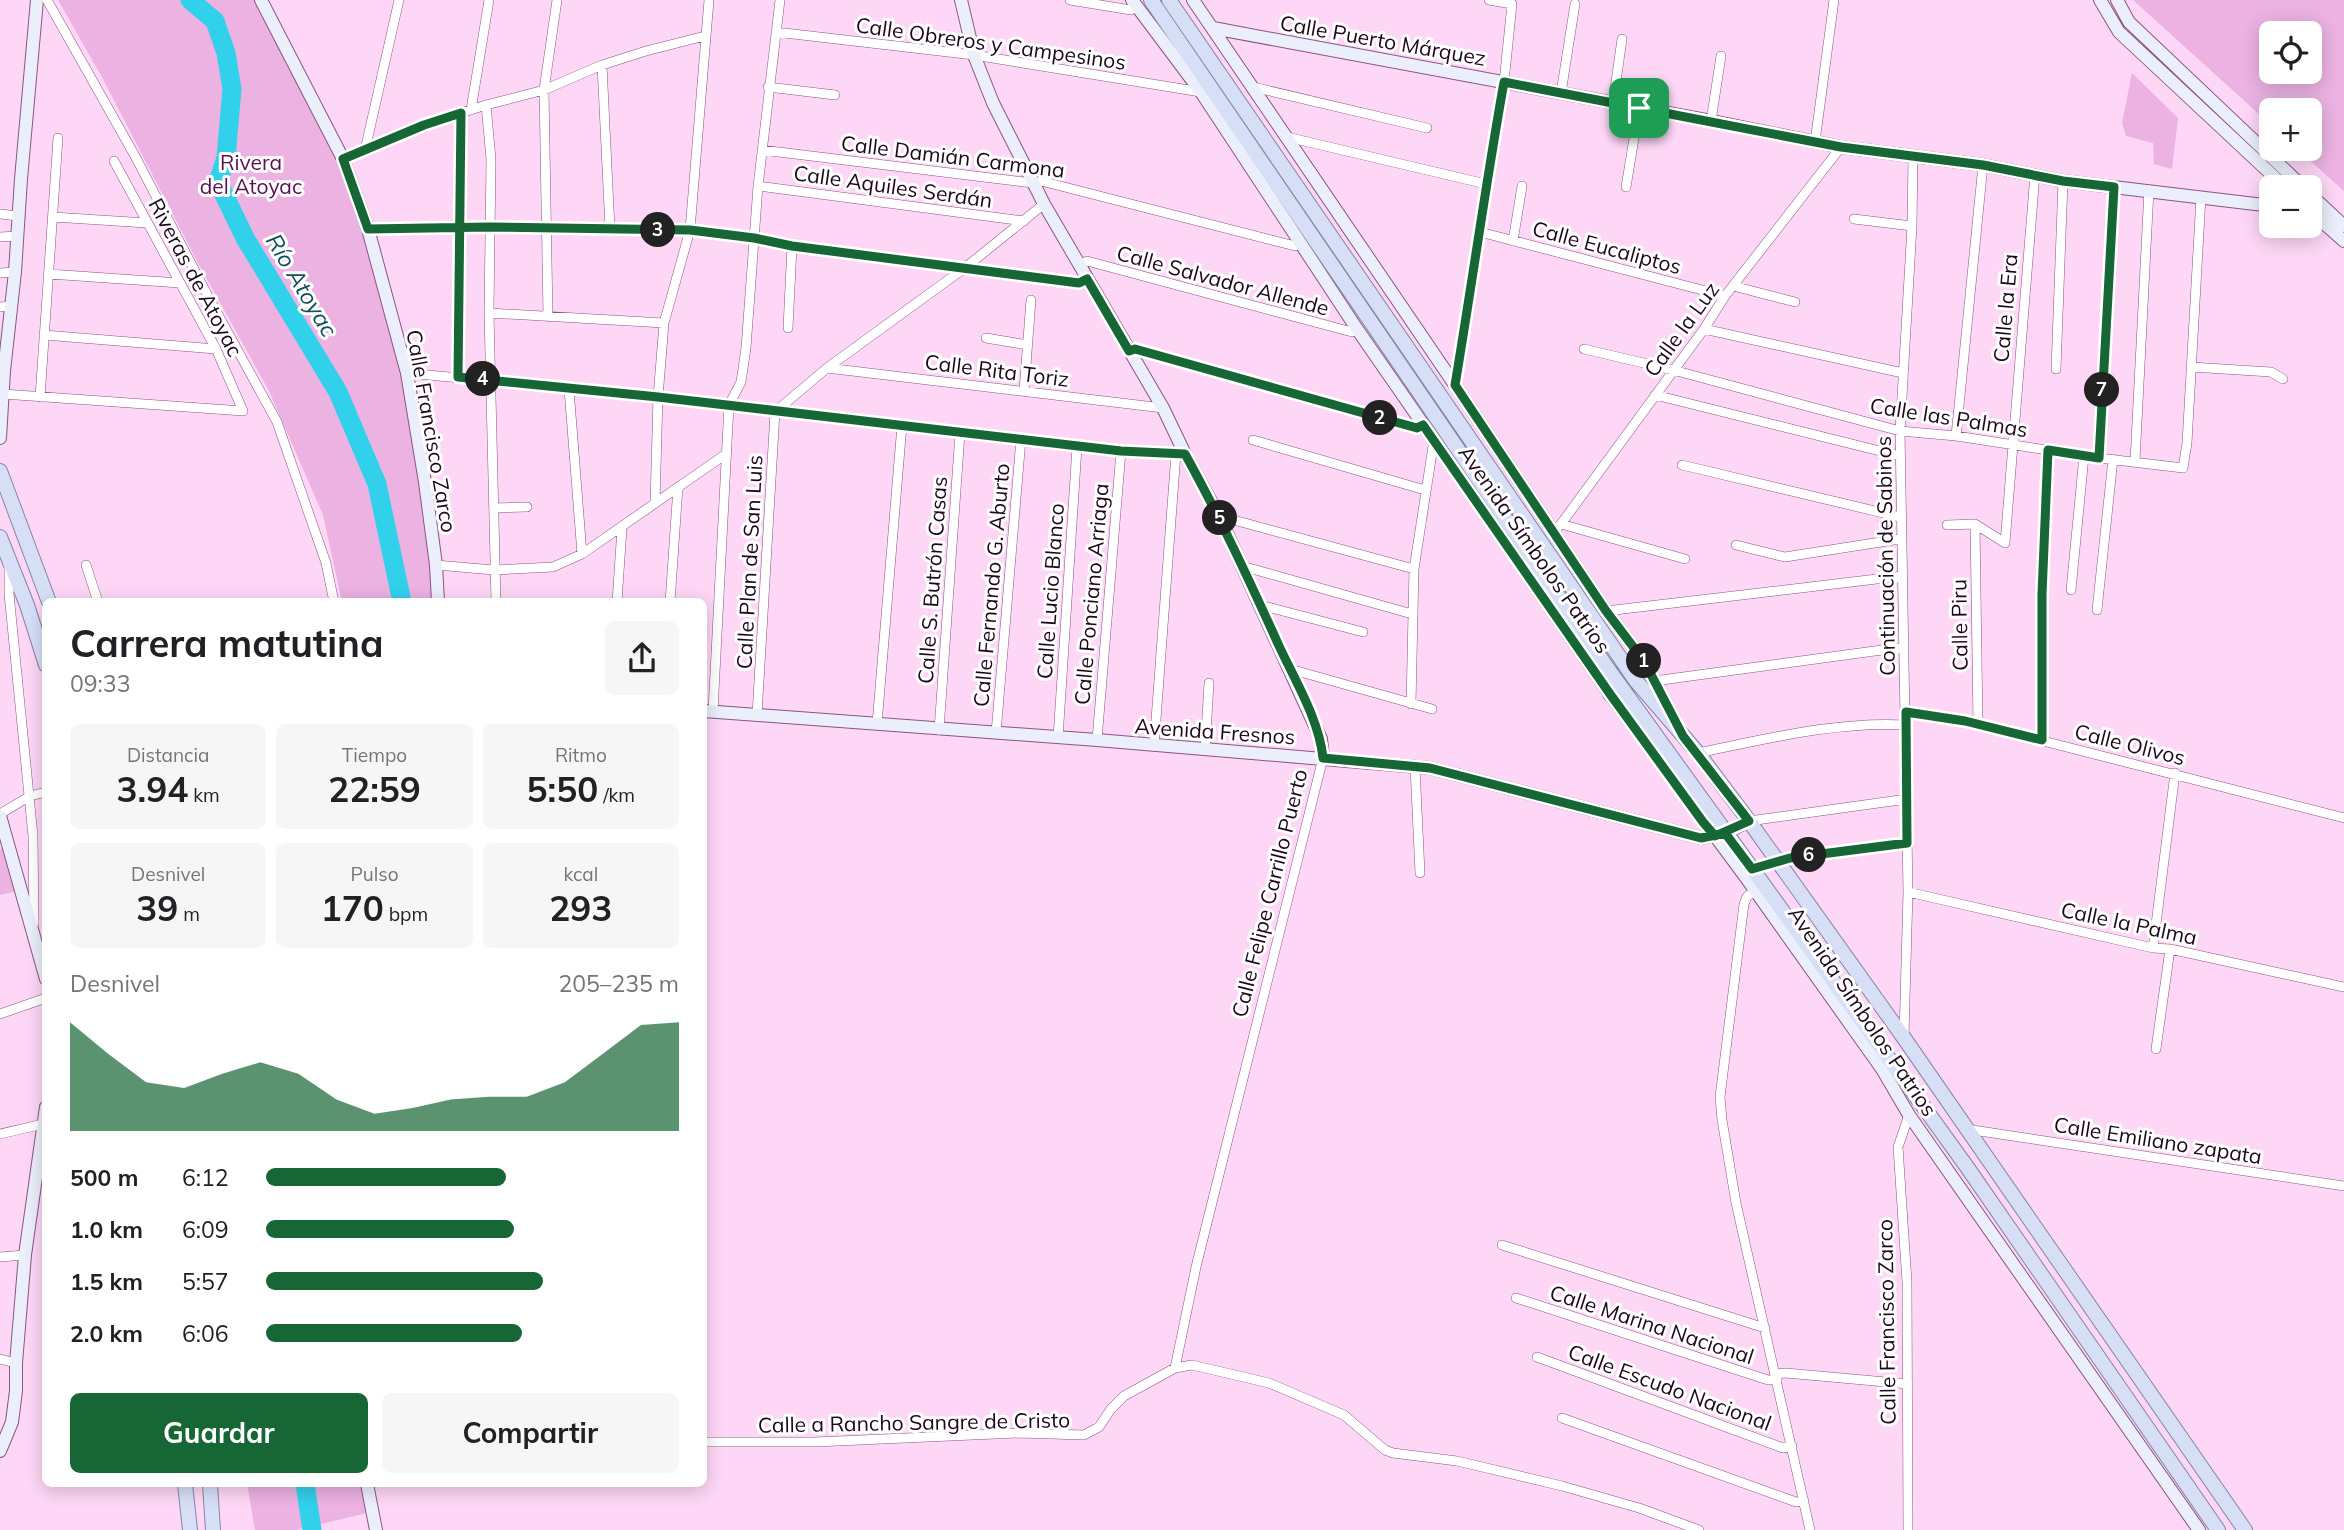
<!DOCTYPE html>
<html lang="es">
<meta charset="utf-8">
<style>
body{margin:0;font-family:Mulish,sans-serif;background:#f6f6f6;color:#202124;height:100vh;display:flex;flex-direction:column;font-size:26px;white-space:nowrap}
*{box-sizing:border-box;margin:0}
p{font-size:23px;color:#757577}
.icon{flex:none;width:38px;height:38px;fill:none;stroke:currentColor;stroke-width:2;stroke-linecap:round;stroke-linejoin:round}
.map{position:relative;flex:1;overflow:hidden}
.sheet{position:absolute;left:42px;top:598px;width:665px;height:889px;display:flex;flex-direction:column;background:#fff;border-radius:10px;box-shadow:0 4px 18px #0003}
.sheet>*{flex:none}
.tools{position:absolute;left:2259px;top:21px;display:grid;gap:14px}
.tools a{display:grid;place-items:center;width:63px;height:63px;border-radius:10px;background:#fff;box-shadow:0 4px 18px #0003;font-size:35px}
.pin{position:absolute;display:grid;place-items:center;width:60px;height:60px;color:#fff;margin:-30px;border-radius:14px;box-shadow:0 4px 10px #0006}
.km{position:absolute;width:35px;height:35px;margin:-18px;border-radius:50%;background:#222;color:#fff;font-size:19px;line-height:35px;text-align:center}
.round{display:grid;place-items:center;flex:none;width:74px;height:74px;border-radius:10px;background:#f6f6f6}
.headline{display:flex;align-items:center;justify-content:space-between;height:119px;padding:0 28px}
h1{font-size:38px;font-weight:700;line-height:52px}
.stats{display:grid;grid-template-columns:repeat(3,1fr);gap:10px;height:119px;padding:7px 28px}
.stats div{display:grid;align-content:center;border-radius:10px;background:#f6f6f6;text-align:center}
.stats b{font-size:35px;font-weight:700}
.stats small{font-size:19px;font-weight:400}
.stats p{font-size:19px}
.chart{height:196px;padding:14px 28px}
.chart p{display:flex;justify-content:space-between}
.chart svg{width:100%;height:126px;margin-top:7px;fill:#176636;opacity:.7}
.cta{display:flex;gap:14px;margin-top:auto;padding:14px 28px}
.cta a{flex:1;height:80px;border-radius:10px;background:#176636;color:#fff;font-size:28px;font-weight:700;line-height:80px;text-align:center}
.cta a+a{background:#f6f6f6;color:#202124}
ul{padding:0 28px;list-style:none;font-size:23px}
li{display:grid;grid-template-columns:112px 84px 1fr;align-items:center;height:52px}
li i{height:18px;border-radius:9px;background:#176636}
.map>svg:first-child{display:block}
.green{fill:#ebb2e2;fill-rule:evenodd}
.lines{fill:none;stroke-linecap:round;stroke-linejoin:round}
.river{stroke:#31d1eb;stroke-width:19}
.street-casing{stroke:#8b5384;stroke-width:10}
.secondary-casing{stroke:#8b5384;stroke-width:14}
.primary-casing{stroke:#8485a6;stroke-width:16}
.street{stroke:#fff;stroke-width:9}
.secondary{stroke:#ebeffb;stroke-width:12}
.primary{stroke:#d7dff7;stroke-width:14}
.route-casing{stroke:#fff;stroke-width:14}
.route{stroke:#176636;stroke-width:9}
.labels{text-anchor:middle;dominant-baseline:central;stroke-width:6;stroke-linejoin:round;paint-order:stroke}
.street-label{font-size:21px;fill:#1d071a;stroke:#fff}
.park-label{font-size:21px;fill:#581252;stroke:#fff}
.water-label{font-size:23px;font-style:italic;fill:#0f505b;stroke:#fff}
</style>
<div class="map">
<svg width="2344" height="1530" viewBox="0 0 2344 1530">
<rect width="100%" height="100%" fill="#fed7f7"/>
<path class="green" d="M 58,0 L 258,0 L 343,159 L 407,373 L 435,602 L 342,602 L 323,515 L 269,391 L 198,263 L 103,79 Z
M 2133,0 L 2344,0 L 2344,191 L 2297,149 L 2310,149 L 2310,110 L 2272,110 L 2271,125 ZM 2272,33 L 2310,33 L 2310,72 L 2272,72 Z
M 2132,73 L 2178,118 L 2172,169 L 2154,164 L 2153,143 L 2126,136 L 2122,123 Z
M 5,847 L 18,891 L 0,895 L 0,849 Z
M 247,1484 L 362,1484 L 367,1513 L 296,1530 L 255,1530 Z"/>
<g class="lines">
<path class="river" d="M 190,0 L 215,21 L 226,53 L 232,89 L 226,158 L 218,182 L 245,238 L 338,392 L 377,484 L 402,602
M 305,1484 L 312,1530"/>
<g class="street-casing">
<path id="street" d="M 47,0 L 135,156 L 210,300 L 277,422 L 326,563 L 334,602
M 1070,0 L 1131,10 L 1136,6
M 776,32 L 974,55 L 1201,92
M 602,65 L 610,229
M 768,87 L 835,95
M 1253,87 L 1427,128
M 1561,93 L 1575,4
M 1613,103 L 1622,39
M 486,105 L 491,159 L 489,313 L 496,602
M 471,110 L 489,0
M 1711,121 L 1721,56
M 1287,137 L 1486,184
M 1815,142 L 1834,0
M 365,150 L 399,0
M 762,150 L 1033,183 L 1041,181 L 1295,246 L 1300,243
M 343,159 L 423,125 L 486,105 L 544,90 L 602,65 L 646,51 L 705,36
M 758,186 L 1024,221
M 1626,187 L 1639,108
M 0,214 L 18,216
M 53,217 L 147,223
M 1854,219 L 1912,226
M 368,229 L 489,227 L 690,230 L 754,238 L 792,246 L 1079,283 L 1087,279
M 1480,232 L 1725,296
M 0,237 L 18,236
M 1513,241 L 1522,186
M 1079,265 L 1087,261 L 1352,332 L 1357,329
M 0,273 L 15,272
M 49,274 L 180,283
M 1733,286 L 1795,302
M 0,307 L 11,306
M 489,313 L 664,323
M 548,317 L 544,90 L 557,0
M 788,328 L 792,246
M 1704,329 L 1903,373
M 44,335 L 216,349
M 986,338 L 1028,345
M 1584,349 L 1673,370 L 1900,431 L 1956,436 L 2099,458 L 2183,468 L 2187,443 L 2201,197
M 1129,351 L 1135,349 L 1417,428 L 1423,425
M 2191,367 L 2271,372 L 2283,379
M 827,368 L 1163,408
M 2056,369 L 2063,181
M 407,373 L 658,397 L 1121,451 L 1185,454
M 458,377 L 461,113
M 1455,385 L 1480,232 L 1486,184 L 1504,82 L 1512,4 L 1489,0
M 569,389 L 582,554
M 1024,391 L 1031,300
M 3,394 L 243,411 L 216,349 L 114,161
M 1655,395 L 1900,456
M 40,397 L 58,138
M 1956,436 L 1983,165
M 1253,440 L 1425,490
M 2099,458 L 2114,187
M 2135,461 L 2149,190
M 1682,465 L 1900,517
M 655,503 L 658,397 L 664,323 L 690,230 L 709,0
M 495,508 L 527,507
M 1219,516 L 1414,569
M 1561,524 L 1685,559
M 1975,524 L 1978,724
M 1947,525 L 1975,524 L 2005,543 L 2035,174
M 1553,532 L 1561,524 L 1704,329 L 1725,296 L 1841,147
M 1736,545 L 1785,557 L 1900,539
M 86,565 L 98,602
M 436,565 L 494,570 L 553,567 L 582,554 L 726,454
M 1242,566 L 1412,614
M 9,567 L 9,594 L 33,836 L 34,923
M 2071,590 L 2084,456
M 617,602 L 622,528
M 670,602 L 678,487
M 1260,605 L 1363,632
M 2097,610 L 2113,459
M 1606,611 L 1902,576
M 1290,669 L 1432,709
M 1654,681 L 1904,647
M 1411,704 L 1414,569 L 1434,440
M 713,711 L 729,405 L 741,382 L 746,348 L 758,186 L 780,0
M 1906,712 L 1965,721 L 2344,818
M 757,715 L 775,412 L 827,368 L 966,267 L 1044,204
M 877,724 L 902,425
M 939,730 L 960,433
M 996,733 L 1021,439
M 1058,738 L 1077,447
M 1097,740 L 1121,451
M 2042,740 L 2042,594 L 2048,450
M 1154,746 L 1176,453
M 1205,750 L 1209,683
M 1698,753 C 1766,739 1837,721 1906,725
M 1415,767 L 1420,873
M 0,814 L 30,796 L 46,792
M 1749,821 L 1907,799
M 1752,868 L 1790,858 L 1907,843
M 1755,890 L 1747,897 L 1744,904 L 1720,1097 L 1722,1120 L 1736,1203 L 1810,1530
M 1908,892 L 2153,948 L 2170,949 L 2344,987
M 2153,948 L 2175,773
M 0,1014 L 46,998
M 1904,1036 L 1908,892 L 1900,431 L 1912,226 L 1913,157
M 2156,1049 L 2170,949
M 1966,1129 L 2344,1186
M 0,1134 L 43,1124
M 1502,1245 L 1765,1328
M 0,1257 L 25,1255
M 1516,1298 L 1768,1380 L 1777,1379
M 1537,1357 L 1783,1448 L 1792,1446
M 0,1359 L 16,1363
M 1175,1368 L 1196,1267 L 1323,758
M 1776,1374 L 1786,1373 L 1908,1384
M 1562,1418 L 1796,1502 L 1804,1501
M 704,1442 L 815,1442 L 1019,1433 L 1084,1435 L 1099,1427 L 1111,1409 L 1124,1396 L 1175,1368 L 1192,1365 L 1269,1383 L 1344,1415 L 1385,1450 L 1393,1453 L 1457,1461 L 1562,1486 L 1639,1508 L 1699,1530
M 1908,1530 L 1907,1282 L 1898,1147 L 1909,1115"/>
</g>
<g class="secondary-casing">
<path id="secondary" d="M 261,0 L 343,159 L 368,229 L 407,373 L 425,482 L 436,565 L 438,602
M 961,0 L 974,55 L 993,103 L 1044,204 L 1163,408 L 1185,454 L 1219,516 L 1321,739 L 1323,758
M 1132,0 L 1201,92 L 1357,329 L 1610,694 L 1747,879 L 1882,1069 L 1909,1115 L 2199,1530
M 1193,0 L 1455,385 L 1606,611 L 1644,661 L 1675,721
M 2100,0 L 2119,32 L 2285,187
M 2117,0 L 2129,22 L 2303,187
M 1213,28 L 1711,121 L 1841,147 L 1983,165 L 2063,181 L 2272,206
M 2310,194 L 2344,226
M 2310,211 L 2344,241
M 0,438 L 4,371 L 15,272 L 21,179 L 37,0
M 704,711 L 1097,740 L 1430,768 L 1701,838 L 1725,833 L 1749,821
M 0,816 L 46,979
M 0,1451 L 12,1422 L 16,1391 L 16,1363 L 25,1255 L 46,1107
M 367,1484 L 376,1530"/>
</g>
<g class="primary-casing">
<path id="primary" d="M 1151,0 L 1606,666 L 1967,1167 L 2218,1530
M 1169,0 L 1636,681 L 1698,753 L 1749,821 L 1904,1038 L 2245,1530
M 0,471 L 49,602
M 0,537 L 27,605 L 46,665
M 1607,671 L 1610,694
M 185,1484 L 190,1530
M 210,1484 L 213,1530"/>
</g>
<use href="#street" class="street"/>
<use href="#secondary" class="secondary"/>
<use href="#primary" class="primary"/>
</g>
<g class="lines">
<g class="route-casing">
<path id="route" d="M 1639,108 L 1504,82 C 1486,182 1472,284 1455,385 L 1606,611 L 1644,661 L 1683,736 L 1749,821 L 1715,836 L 1703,822 L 1610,694 L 1423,425 L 1417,428 L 1135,349 L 1129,351 L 1087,279 L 1079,283 L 792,246 L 754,238 L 690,230 L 489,227 L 368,229 L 343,159 L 424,125 L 461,113 L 458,377 L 658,397 L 1121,451 L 1185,454 C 1220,517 1250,582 1280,648 C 1296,682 1319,720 1323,758 L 1430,768 L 1701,838 L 1725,833 L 1752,869 L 1790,858 L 1907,843 L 1906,712 L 1965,721 L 2042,740 L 2042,594 L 2048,450 L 2099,458 L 2114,187 L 2063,181 L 1983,165 L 1841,147 L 1639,108"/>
</g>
<use href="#route" class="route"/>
</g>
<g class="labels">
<g class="street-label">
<text transform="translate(1383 40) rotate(10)">Calle Puerto Márquez</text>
<text transform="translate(991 43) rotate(8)">Calle Obreros y Campesinos</text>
<text transform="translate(953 156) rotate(7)">Calle Damián Carmona</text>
<text transform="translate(893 186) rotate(8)">Calle Aquiles Serdán</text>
<text transform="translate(1607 247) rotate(15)">Calle Eucaliptos</text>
<text transform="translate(196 277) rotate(62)">Riveras de Atoyac</text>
<text transform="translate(1223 280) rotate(15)">Calle Salvador Allende</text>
<text transform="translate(2005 308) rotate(-85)">Calle la Era</text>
<text transform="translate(1681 329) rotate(-54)">Calle la Luz</text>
<text transform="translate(997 370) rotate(7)">Calle Rita Toriz</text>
<text transform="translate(1949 417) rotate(9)">Calle las Palmas</text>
<text transform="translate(432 431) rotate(80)">Calle Francisco Zarco</text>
<text transform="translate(1535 549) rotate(55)">Avenida Símbolos Patrios</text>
<text transform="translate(1885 556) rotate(-91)">Continuación de Sabinos</text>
<text transform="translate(749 562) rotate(-87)">Calle Plan de San Luis</text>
<text transform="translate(932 580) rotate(-86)">Calle S. Butrón Casas</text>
<text transform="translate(991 585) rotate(-85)">Calle Fernando G. Aburto</text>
<text transform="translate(1050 591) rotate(-86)">Calle Lucio Blanco</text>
<text transform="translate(1091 594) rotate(-85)">Calle Ponciano Arriaga</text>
<text transform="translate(1959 625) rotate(-91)">Calle Piru</text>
<text transform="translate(1215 731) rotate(4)">Avenida Fresnos</text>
<text transform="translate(2130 744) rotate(14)">Calle Olivos</text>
<text transform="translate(1269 893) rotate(-76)">Calle Felipe Carrillo Puerto</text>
<text transform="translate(2129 923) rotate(12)">Calle la Palma</text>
<text transform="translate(1863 1011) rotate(56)">Avenida Símbolos Patrios</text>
<text transform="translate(2158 1140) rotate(9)">Calle Emiliano zapata</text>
<text transform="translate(1886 1322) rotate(-91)">Calle Francisco Zarco</text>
<text transform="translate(1652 1324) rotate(18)">Calle Marina Nacional</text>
<text transform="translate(1670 1387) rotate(20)">Calle Escudo Nacional</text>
<text transform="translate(914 1422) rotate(-1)">Calle a Rancho Sangre de Cristo</text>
</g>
<g class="park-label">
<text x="251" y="162">Rivera<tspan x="251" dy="24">del Atoyac</tspan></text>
</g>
<g class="water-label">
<text transform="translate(302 285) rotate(59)">Río Atoyac</text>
</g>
</g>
</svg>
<div class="tools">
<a><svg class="icon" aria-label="locate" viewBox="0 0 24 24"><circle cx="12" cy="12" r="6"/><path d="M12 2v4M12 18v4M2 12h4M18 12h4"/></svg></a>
<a>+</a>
<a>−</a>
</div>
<div class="pin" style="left:1639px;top:108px;background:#1e9e55"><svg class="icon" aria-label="arrive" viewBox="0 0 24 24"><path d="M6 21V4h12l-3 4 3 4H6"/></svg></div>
<b class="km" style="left:1644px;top:661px">1</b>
<b class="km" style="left:1380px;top:418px">2</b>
<b class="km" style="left:658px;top:230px">3</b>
<b class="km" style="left:483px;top:379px">4</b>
<b class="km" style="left:1220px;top:518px">5</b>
<b class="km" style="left:1809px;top:855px">6</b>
<b class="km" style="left:2102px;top:390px">7</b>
<section class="sheet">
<div class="headline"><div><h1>Carrera matutina</h1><p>09:33</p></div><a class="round"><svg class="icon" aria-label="share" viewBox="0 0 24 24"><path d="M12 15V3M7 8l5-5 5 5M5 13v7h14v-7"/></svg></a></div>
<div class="stats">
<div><p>Distancia</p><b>3.94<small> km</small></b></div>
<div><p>Tiempo</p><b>22:59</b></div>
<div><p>Ritmo</p><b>5:50<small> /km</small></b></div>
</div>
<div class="stats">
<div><p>Desnivel</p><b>39<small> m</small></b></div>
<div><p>Pulso</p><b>170<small> bpm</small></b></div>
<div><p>kcal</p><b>293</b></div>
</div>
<div class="chart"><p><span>Desnivel</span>205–235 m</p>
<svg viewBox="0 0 160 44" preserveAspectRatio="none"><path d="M0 44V6L10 17L20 27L30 29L40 24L50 20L60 24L70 33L80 38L90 36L100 33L110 32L120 32L130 27L140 17L150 7L160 6V44z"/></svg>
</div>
<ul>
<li><b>500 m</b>6:12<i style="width:58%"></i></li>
<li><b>1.0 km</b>6:09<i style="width:60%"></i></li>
<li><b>1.5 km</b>5:57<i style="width:67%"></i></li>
<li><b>2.0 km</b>6:06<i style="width:62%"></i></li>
</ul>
<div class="cta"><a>Guardar</a><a>Compartir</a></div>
</section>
</div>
